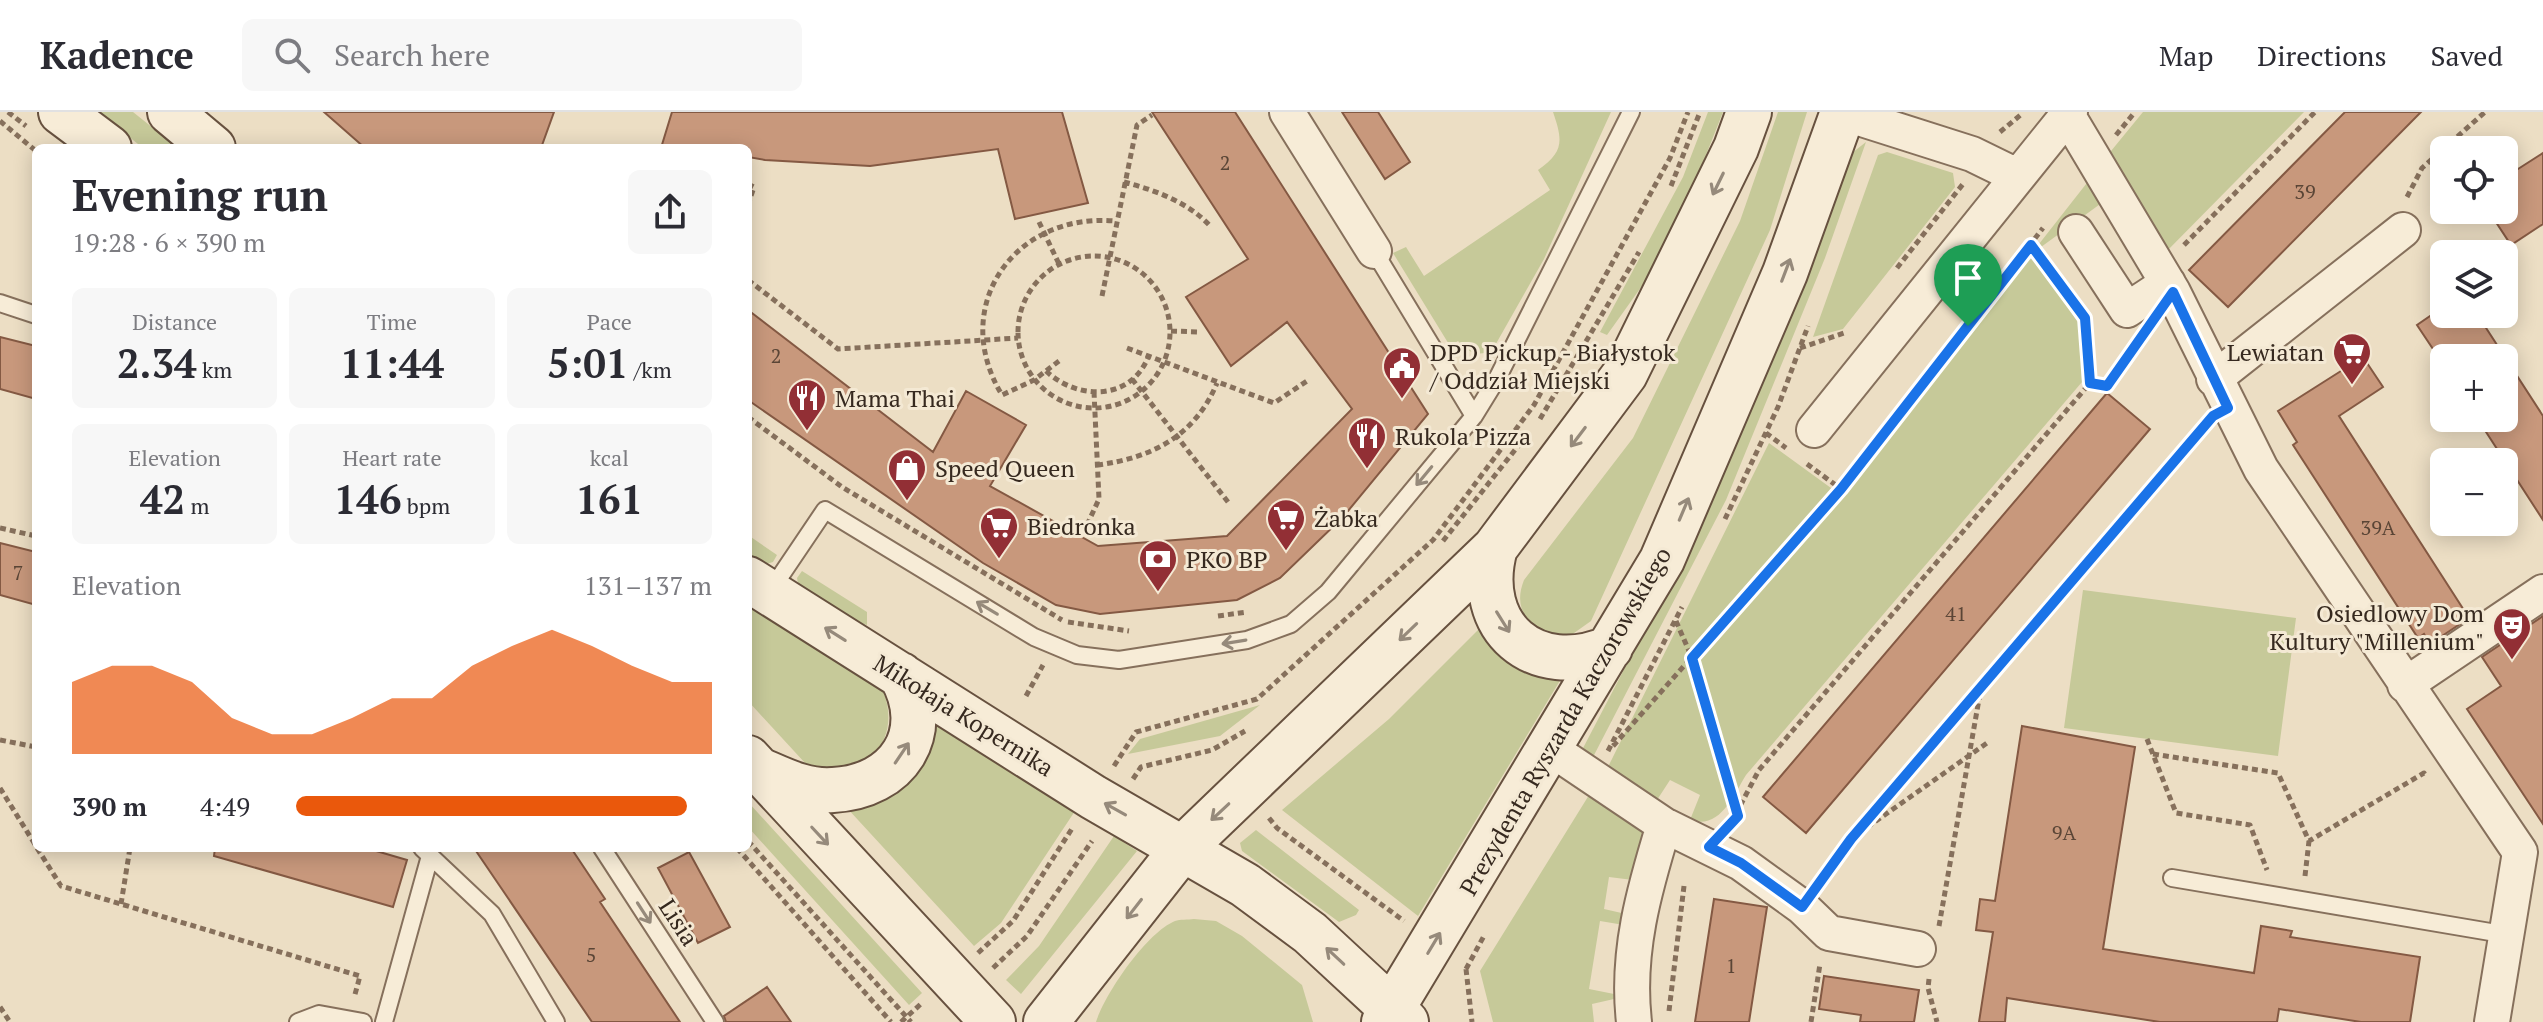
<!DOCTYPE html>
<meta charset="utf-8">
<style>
body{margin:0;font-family:"PT Serif",serif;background:#f7f7f7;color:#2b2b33;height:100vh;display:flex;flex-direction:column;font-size:30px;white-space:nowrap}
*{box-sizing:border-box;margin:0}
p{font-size:26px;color:#7c7c81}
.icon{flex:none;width:44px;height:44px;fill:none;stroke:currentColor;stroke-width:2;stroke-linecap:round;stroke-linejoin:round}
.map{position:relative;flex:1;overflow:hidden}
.drawer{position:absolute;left:32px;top:32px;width:720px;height:708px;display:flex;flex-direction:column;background:#fff;border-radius:12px;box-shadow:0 4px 20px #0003}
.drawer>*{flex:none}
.fabs{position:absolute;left:2430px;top:24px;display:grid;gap:16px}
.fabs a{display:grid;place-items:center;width:88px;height:88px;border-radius:12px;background:#fff;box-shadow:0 4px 20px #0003;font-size:40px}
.pin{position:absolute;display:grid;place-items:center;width:68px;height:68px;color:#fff;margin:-82px -34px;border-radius:50% 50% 50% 0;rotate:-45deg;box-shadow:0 0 8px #0007}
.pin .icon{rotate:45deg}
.round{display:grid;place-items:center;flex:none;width:84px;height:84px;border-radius:12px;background:#f7f7f7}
.head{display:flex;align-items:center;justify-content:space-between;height:136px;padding:0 40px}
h1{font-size:44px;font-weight:600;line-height:60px}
.stats{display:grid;grid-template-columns:repeat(3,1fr);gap:12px;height:136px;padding:8px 40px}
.stats div{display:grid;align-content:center;border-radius:12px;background:#f7f7f7;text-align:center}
.stats b{font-size:40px;font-weight:600}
.stats small{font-size:22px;font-weight:400}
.stats p{font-size:22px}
.chart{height:224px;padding:16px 40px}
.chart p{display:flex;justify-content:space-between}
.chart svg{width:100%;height:144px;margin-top:8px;fill:#ea580c;opacity:.7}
ul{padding:0 40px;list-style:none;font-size:26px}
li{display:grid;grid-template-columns:128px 96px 1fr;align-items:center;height:60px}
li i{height:20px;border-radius:10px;background:#ea580c}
header{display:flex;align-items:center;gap:48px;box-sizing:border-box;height:112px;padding:0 40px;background:#fff;border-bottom:2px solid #e1e1e2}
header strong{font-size:38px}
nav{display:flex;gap:44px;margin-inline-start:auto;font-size:28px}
.search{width:560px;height:72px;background:#f7f7f7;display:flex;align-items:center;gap:20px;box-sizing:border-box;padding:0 28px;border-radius:12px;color:#7c7c81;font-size:30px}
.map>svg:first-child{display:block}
.green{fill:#c6c999}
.building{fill:#c8987c;stroke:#845943;stroke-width:2}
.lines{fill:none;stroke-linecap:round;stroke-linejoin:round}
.lane-casing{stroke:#86705c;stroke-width:20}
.street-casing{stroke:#86705c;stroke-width:38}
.secondary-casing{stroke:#67513f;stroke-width:48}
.path{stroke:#86705c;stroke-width:5;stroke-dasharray:6 4;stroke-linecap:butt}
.lane{stroke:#f7ecd7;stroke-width:16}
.street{stroke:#f7ecd7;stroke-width:34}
.secondary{stroke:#f7ecd7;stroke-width:44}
.oneway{stroke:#968a7b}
.route-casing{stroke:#fff;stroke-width:16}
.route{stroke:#1a73e8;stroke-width:10}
.labels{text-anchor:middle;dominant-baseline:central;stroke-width:6;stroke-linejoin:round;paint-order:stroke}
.number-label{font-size:20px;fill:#5a4536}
.poi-label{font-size:24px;fill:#36291f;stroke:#f4e9d4;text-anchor:start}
.street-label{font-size:24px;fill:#36291f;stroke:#f4e9d4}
</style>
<header>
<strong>Kadence</strong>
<div class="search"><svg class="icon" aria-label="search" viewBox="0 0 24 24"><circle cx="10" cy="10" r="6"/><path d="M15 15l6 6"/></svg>Search here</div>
<nav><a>Map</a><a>Directions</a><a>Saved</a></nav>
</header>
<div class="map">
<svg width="2543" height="910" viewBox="0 0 2543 910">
<rect width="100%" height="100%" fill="#ecdec4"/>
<path class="green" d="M 98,0 L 133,0 L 178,36 L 143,36 Z
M 1553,0 L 1611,0 L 1544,147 L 1493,237 C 1479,246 1469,241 1458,229 L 1450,234 L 1393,141 L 1406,135 L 1424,164 L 1550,78 L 1538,58 C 1564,40 1563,29 1553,0 Z
M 1708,0 L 1723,0 L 1691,81 L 1659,150 L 1607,223 L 1600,220 L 1683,65 Z
M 1778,0 L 1807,0 L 1770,118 L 1591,509 L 1567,526 C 1536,521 1510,503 1524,468 L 1633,326 L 1740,109 Z
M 2143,0 L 2304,0 L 2163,143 L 2102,50 Z
M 1866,30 L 1825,146 L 1726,388 L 1592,647 L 1581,640 L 1716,381 L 1779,231 L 1852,41 Z
M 1887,40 L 1953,61 L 1955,75 L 1843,217 L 1813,225 L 1878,43 Z
M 2090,67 L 2103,90 L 2041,135 L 2039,132 Z
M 2032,142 L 2079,212 L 2082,270 L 1746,663 C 1733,684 1720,718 1690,708 L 1700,683 L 1670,668 L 1657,688 L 1605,661 L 1769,331 L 1842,384 Z
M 748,423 L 777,443 L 773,450 L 763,453 L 748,442 Z
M 802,459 L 867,500 L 867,513 L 843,505 L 799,477 L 797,466 Z
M 2083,478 L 2296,506 L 2278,644 L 2064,616 Z
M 748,489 L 883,578 C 893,605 889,625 872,648 L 817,664 L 748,589 Z
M 1491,505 L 1567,557 L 1418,804 L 1282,698 L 1389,607 Z
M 1260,593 L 1220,624 L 1128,642 L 1140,627 Z
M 923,603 L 1075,699 L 1001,811 L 974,834 L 847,696 Z
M 1594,675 L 1645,721 L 1633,768 L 1609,765 L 1604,797 L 1626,802 L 1624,813 L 1600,809 L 1589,877 L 1614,882 L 1614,887 L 1592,892 L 1594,910 L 1493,910 L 1480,859 Z
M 748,690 L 922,881 L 909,893 L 748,715 Z
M 1256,718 L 1359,798 L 1356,803 L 1339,810 L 1242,739 L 1240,731 Z
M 1114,724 L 1137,739 L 1021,882 L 1006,868 L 1039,834 Z
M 1194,807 L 1216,809 L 1242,824 L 1302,873 L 1313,910 L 1096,910 C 1105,882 1146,821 1175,809 C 1180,807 1188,808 1194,807 Z"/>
<path class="building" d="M 324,0 L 554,0 L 541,36 L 365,36 Z
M 672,0 L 1062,0 L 1088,91 L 1015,107 L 998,37 L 870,54 L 765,48 L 748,45 L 748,36 L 661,36 Z
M 1152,0 L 1235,0 L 1428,302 L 1343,405 L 1280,466 L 1237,488 L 1100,502 L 1056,493 L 983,451 L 748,288 L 748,198 L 933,340 L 966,279 L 1026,313 L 990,374 L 1098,434 L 1227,424 L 1352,297 L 1287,210 L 1231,254 L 1186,185 L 1248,147 Z
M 1342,0 L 1378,0 L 1410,50 L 1385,67 Z
M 2345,0 L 2421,0 L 2228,195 L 2189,158 Z
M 2543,41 L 2543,112 L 2511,133 L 2488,98 L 2504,98 L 2504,66 Z
M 2433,202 L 2477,202 L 2543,304 L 2543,408 L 2477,306 L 2504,306 L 2504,246 L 2439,246 L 2417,213 Z
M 0,225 L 36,234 L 36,287 L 0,277 Z
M 2363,245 L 2383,275 L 2339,304 L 2469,506 L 2430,532 L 2424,522 L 2418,526 L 2293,333 L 2297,330 L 2278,299 Z
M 2107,281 L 2150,317 L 1806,721 L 1763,685 Z
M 0,431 L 36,440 L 36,493 L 0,483 Z
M 2543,504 L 2543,712 L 2467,597 L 2501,574 L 2482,545 Z
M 2022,614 L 2135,635 L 2103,837 L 2254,861 L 2261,814 L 2292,819 L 2290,825 L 2420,845 L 2410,910 L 2361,910 L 2279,897 L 2277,910 L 2160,910 L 2007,886 L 2005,910 L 1979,910 L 1993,820 L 1976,818 L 1980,787 L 1995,789 Z
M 215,736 L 366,736 L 407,748 L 393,795 L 214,744 Z
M 474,736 L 571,736 L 605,787 L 600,790 L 680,910 L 592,910 Z
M 689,740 L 730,815 L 698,831 L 658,756 Z
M 1714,787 L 1767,795 L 1749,910 L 1695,910 Z
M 1824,864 L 1919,878 L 1914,910 L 1860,910 L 1861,903 L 1819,897 Z
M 767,875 L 791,910 L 726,910 L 724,904 Z"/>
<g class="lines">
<g class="lane-casing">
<path id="lane" d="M 1374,139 L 1474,304
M 0,191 L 36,203
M 771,478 L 825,398 L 1034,525 L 1077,543 L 1119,548 L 1247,528 L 1291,512 L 1328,480 L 1474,304 L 1498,265 L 1631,0
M 422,736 L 492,802 L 556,910
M 602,736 L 715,910
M 2172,766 L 2508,823
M 298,910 L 319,902 L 363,910
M 384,910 L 430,744"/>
</g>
<g class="street-casing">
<path id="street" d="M 1287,0 L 1374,139
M 1843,1 L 1972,42 L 2017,64
M 2068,4 L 2173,180 L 2261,357 L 2520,740 L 2492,910
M 2076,120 L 2127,198 L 2168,171
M 2214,267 L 2403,118
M 1814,318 L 2070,0
M 2405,573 L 2543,480
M 1551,637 L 1664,713 L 1741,751 L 1802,795 L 1829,821 L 1918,837
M 1634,910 C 1626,841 1644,778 1664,713"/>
</g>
<g class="secondary-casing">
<path id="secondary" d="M 61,0 L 109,36
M 170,0 L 213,36
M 1495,436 C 1473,516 1535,568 1610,536
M 748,467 L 1093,685 L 1245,773 L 1310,821 L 1406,910
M 748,646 L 993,910
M 762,659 C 785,669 807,680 833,678 C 898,675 934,621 901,563
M 1046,910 L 1183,736 L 1495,436 L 1625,262 L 1736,36 L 1749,0
M 1384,910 L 1662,448 L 1785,161 L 1843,0"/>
</g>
<path class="path" d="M 8,0 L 26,14
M 0,9 L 36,39
M 2000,20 L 2023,1
M 2116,23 L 2135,0
M 1124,70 C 1155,78 1190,91 1211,115
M 748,72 L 754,75 L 748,93
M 1671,74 L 1700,0
M 2407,85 L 2422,56 L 2485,0
M 1039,110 L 1059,152
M 2031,133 L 2085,206 L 2090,271
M 2184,133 L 2315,0
M1018 220a76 76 0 1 1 152 0a76 76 0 1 1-152 0Z
M 1897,156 L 1963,72
M 748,168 L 838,237 L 1018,226
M 1102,184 L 1137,13 L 1152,3
M 1171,219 L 1200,220
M 1127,236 L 1274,291 L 1307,269
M 1800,236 L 1847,220
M 1059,249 L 1034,268 L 1002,283 C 948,194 1015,100 1115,109
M 1046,259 C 1078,289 1132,289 1149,243
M 1132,267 L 1228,390
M 748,305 L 842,375 L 1062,508
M 1540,307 L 1639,140
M 1766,321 L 1786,336
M 1807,352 L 1841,377
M 1097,353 C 1152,346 1195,324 1217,271
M 1725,407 L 1778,295 L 1808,214
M 1087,413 L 1099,387 L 1094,280
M 0,416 L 36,424
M 1443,429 L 1526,324
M 1218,504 L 1247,500
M 1676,509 L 1692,546 L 1738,704
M 1068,510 L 1129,519
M 1026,584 L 1043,553
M 2147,627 L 2176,701 L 2250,713 L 2267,758
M 0,628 L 36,635
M 1613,634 L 1841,377 L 2043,116
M 1608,639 L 1682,495
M 2153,642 L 2278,661 L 2309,729 L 2424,661 L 2426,664
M 1114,654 L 1136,620 L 1257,587 L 1433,428 L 1534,293 L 1670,46 L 1688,0
M 1133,667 L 1141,655 L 1212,638 L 1245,619
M 0,676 L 36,734
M 1269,706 L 1277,716 L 1404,809
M 1731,711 L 1759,658 L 2090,271 L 2107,274 L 2139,229
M 1859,721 L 1987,631
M 748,729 L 911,910
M 37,736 L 61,774 L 360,864 L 354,886
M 737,736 L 891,910
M 2305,764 L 2309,729
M 1821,768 L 1851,727 L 2204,315
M 121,792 L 130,736
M 1939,814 L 1981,576
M 978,841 L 1013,809 L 1073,715
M 993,856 L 1027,824 L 1092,729
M 1466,857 L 1485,822
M 1466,857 L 1472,910
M 1929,867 L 1928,876 L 1937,910
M 0,895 L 10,910
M 1669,899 L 1684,774
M 901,910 L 923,890
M 1811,910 L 1820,852"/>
<use href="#lane" class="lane"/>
<use href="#street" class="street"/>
<use href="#secondary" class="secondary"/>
</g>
<defs><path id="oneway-shaft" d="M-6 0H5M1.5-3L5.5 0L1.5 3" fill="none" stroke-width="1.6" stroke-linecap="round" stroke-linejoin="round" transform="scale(2)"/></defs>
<g class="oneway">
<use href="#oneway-shaft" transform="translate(1718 72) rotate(116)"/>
<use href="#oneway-shaft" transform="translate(1786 158) rotate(-69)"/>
<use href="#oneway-shaft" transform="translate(1578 325) rotate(127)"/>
<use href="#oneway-shaft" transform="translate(1424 364) rotate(130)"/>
<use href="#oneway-shaft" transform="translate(1684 397) rotate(-67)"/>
<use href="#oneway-shaft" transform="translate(987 496) rotate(-149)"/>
<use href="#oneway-shaft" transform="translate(1503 510) rotate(58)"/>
<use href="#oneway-shaft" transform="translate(1408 520) rotate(136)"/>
<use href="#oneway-shaft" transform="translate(835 522) rotate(-148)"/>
<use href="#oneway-shaft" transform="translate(1234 530) rotate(171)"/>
<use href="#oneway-shaft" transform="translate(902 641) rotate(-56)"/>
<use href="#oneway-shaft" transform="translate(1115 697) rotate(-151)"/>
<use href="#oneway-shaft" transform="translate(1220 700) rotate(137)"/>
<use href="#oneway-shaft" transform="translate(820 724) rotate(47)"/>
<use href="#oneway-shaft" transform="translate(1134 797) rotate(128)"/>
<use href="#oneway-shaft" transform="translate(644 801) rotate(57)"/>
<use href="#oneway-shaft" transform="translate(1434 831) rotate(-59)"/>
<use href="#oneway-shaft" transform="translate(1335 844) rotate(-137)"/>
</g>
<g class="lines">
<g class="route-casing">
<path id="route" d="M 2031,133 L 2085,206 L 2090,271 L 2107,274 L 2173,180 L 2228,296 L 2213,304 L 1851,727 L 1802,795 L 1741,751 L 1709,735 L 1738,704 L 1692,546 L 1841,377 Z"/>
</g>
<use href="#route" class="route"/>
</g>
<defs>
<g id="supermarket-pin" transform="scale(2)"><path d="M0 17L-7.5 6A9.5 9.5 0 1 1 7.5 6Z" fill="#922f35" stroke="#f4e9d4"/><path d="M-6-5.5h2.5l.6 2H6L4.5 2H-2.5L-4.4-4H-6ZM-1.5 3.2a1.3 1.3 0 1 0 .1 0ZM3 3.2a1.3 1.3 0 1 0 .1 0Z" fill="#fff"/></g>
<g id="civic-pin" transform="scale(2)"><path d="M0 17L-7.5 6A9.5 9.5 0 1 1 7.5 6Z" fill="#922f35" stroke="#f4e9d4"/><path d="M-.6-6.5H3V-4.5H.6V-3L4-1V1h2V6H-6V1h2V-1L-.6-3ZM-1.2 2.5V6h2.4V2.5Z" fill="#fff"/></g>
<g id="restaurant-pin" transform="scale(2)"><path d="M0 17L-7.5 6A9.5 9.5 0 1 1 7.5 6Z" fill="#922f35" stroke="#f4e9d4"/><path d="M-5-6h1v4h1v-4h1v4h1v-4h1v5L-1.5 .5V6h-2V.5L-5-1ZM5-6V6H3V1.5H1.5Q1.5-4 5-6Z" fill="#fff"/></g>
<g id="shop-pin" transform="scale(2)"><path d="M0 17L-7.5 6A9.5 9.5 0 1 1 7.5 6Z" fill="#922f35" stroke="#f4e9d4"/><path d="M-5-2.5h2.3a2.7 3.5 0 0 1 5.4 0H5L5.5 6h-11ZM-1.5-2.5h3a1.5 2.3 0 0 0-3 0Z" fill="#fff"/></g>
<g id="bank-pin" transform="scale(2)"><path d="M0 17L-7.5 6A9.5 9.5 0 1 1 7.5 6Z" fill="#922f35" stroke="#f4e9d4"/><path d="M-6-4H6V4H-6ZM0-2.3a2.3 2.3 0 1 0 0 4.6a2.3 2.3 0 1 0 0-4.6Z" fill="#fff"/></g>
<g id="theatre-pin" transform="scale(2)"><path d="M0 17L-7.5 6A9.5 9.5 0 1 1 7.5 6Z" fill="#922f35" stroke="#f4e9d4"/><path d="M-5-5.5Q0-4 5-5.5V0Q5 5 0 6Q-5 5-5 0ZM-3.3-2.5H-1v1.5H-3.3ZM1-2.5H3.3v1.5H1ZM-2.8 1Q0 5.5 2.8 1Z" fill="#fff"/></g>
</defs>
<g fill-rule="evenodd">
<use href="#supermarket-pin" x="2352" y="240"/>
<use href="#civic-pin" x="1402" y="254"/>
<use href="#restaurant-pin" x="807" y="286"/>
<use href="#restaurant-pin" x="1367" y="324"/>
<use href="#shop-pin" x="907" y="356"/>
<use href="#supermarket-pin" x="1286" y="406"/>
<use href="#supermarket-pin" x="999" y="414"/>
<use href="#bank-pin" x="1158" y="447"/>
<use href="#theatre-pin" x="2512" y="515"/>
</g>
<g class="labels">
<g class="number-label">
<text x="1225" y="50">2</text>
<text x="2305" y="79">39</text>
<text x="776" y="243">2</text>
<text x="2378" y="415">39A</text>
<text x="18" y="460">7</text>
<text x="1956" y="501">41</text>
<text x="2064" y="720">9A</text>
<text x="591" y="842">5</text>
<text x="1731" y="853">1</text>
</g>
<g class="poi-label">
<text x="1430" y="240">DPD Pickup - Białystok<tspan x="1430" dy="28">/ Oddział Miejski</tspan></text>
<text x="2324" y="240" text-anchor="end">Lewiatan</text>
<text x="835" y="286">Mama Thai</text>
<text x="1395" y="324">Rukola Pizza</text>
<text x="935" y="356">Speed Queen</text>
<text x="1314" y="406">Żabka</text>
<text x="1027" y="414">Biedronka</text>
<text x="1186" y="447">PKO BP</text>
<text x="2484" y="501" text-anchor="end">Osiedlowy Dom<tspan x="2484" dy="28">Kultury "Millenium"</tspan></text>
</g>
<g class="street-label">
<text transform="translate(964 603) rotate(32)">Mikołaja Kopernika</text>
<text transform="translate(1565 609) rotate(-60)">Prezydenta Ryszarda Kaczorowskiego</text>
<text transform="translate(679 810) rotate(57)">Lisia</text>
</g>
</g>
</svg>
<div class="fabs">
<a><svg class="icon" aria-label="locate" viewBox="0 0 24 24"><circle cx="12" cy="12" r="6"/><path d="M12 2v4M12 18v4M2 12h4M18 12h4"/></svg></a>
<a><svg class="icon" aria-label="layers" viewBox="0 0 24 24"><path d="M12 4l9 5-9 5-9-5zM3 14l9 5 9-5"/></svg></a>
<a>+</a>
<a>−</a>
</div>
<div class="pin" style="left:1968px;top:214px;background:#1e9e55"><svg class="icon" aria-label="arrive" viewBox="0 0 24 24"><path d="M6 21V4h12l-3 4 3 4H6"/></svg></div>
<section class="drawer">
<div class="head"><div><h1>Evening run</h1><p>19:28 · 6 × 390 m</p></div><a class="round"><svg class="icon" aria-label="share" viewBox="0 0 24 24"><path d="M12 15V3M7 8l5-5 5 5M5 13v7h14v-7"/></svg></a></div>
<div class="stats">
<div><p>Distance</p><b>2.34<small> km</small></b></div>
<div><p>Time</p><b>11:44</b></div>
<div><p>Pace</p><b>5:01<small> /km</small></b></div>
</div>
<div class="stats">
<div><p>Elevation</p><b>42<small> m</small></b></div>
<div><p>Heart rate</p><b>146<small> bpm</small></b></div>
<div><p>kcal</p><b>161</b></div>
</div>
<div class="chart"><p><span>Elevation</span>131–137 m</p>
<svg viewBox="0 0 160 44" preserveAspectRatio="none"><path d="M0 44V22L10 17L20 17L30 22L40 33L50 38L60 38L70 33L80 27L90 27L100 17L110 11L120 6L130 11L140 17L150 22L160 22V44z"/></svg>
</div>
<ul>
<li><b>390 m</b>4:49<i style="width:94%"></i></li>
</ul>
</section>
</div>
